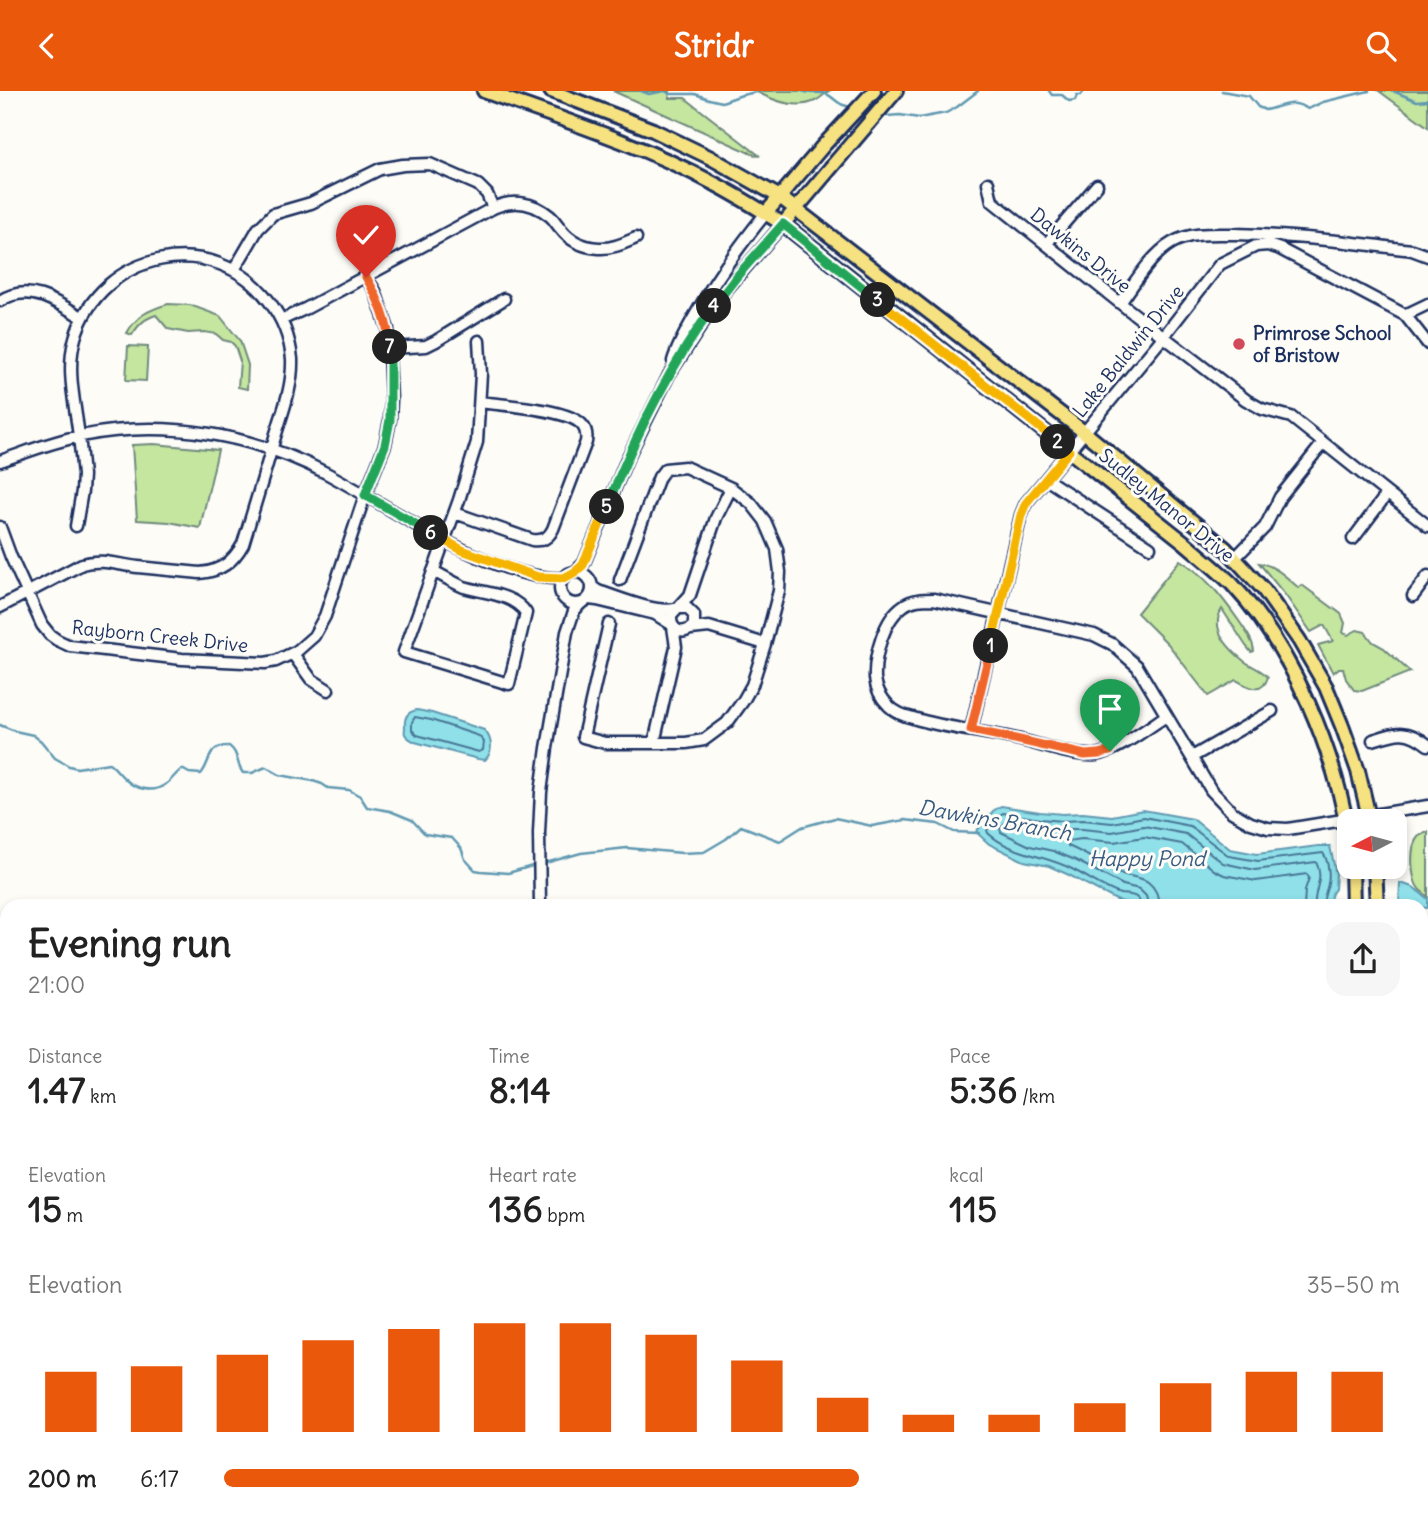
<!DOCTYPE html>
<meta charset="utf-8">
<style>
body{margin:0;font-family:Delius,sans-serif;background:#f6f6f6;color:#222;height:100vh;display:flex;flex-direction:column;font-size:26px;white-space:nowrap}
*{box-sizing:border-box;margin:0}
p{font-size:23px;color:#767676}
.icon{flex:none;width:38px;height:38px;fill:none;stroke:currentColor;stroke-width:2;stroke-linecap:round;stroke-linejoin:round}
.map{position:relative;flex:1;overflow:hidden}
.panel{position:absolute;left:0px;top:808px;width:1428px;height:621px;display:flex;flex-direction:column;background:#fff;border-radius:21px 21px 0 0;box-shadow:0 4px 10px #0003}
.panel>*{flex:none}
.needle{width:46px;rotate:264deg}
.controls{position:absolute;left:1337px;top:718px;display:grid;gap:14px}
.controls a{display:grid;place-items:center;width:70px;height:70px;border-radius:14px;background:#fff;box-shadow:0 4px 10px #0003;font-size:35px}
.pin{position:absolute;display:grid;place-items:center;width:60px;height:60px;color:#fff;margin:-72px -30px;border-radius:50% 50% 50% 0;rotate:-45deg;box-shadow:0 0 7px #0007}
.pin .icon{rotate:45deg}
.km{position:absolute;width:35px;height:35px;margin:-18px;border-radius:50%;background:#222;color:#fff;font-size:19px;line-height:35px;text-align:center}
.round{display:grid;place-items:center;flex:none;width:74px;height:74px;border-radius:21px;background:#f6f6f6}
.overview{display:flex;align-items:center;justify-content:space-between;height:119px;padding:0 28px}
h1{font-size:38px;font-weight:700;line-height:52px}
.stats{display:grid;grid-template-columns:repeat(3,1fr);gap:10px;height:119px;padding:7px 28px}
.stats div{display:grid;align-content:center}
.stats b{font-size:35px;font-weight:700}
.stats small{font-size:19px;font-weight:400}
.stats p{font-size:19px}
.chart{height:196px;padding:14px 28px}
.chart p{display:flex;justify-content:space-between}
.chart svg{width:100%;height:126px;margin-top:7px;stroke:#ea580c;stroke-width:6}
ul{padding:0 28px;list-style:none;font-size:23px}
li{display:grid;grid-template-columns:112px 84px 1fr;align-items:center;height:52px}
li i{height:18px;border-radius:9px;background:#ea580c}
header{display:flex;justify-content:space-between;align-items:center;height:91px;padding:0 28px;background:#ea580c;color:#fff;font-size:32px;font-weight:700}
.map>svg:first-child{display:block}
.green{fill:#c4e69f;stroke:#708a7e;stroke-width:2}
.water{fill:#8fe0e9;stroke:#6199b1;stroke-width:2}
.lines{fill:none;stroke-linecap:round;stroke-linejoin:round}
.shore{stroke:#497696;stroke-width:2}
.stream{stroke:#6199b1;stroke-width:2.5}
.minor-casing{stroke:#1b2f5e;stroke-width:15}
.major-casing{stroke:#1b2f5e;stroke-width:18}
.minor{stroke:#fdfcf7;stroke-width:10}
.major{stroke:#f7e281;stroke-width:12}
.split-1-casing{stroke:#fff;stroke-width:14}
.split-2-casing{stroke:#fff;stroke-width:14}
.split-3-casing{stroke:#fff;stroke-width:14}
.split-4-casing{stroke:#fff;stroke-width:14}
.split-5-casing{stroke:#fff;stroke-width:14}
.split-6-casing{stroke:#fff;stroke-width:14}
.split-7-casing{stroke:#fff;stroke-width:14}
.split-8-casing{stroke:#fff;stroke-width:14}
.split-1{stroke:#f0652b;stroke-width:9}
.split-2{stroke:#f5b400;stroke-width:9}
.split-3{stroke:#f5b400;stroke-width:9}
.split-4{stroke:#22a559;stroke-width:9}
.split-5{stroke:#22a559;stroke-width:9}
.split-6{stroke:#f5b400;stroke-width:9}
.split-7{stroke:#22a559;stroke-width:9}
.split-8{stroke:#f0652b;stroke-width:9}
.poi-dot{fill:#d1495b;stroke:#fdfcf7;stroke-width:2.5}
.labels{text-anchor:middle;dominant-baseline:central;stroke-width:6;stroke-linejoin:round;paint-order:stroke}
.street-label{font-size:19px;fill:#1b2f5e;stroke:#fdfcf7}
.poi-label{font-size:19px;font-weight:bold;fill:#1b2f5e;stroke:#fdfcf7;text-anchor:start}
.water-label{font-size:21px;font-style:italic;fill:#385b81;stroke:#fdfcf7}
</style>
<header><svg class="icon" aria-label="back" viewBox="0 0 24 24"><path d="M15 5l-7 7 7 7"/></svg>Stridr<svg class="icon" aria-label="search" viewBox="0 0 24 24"><circle cx="10" cy="10" r="6"/><path d="M15 15l6 6"/></svg></header>
<div class="map">
<svg width="1428" height="1429" viewBox="0 0 1428 1429">
<rect width="100%" height="100%" fill="#fdfcf7"/>
<filter id="ink" filterUnits="userSpaceOnUse"><feTurbulence type="fractalNoise" baseFrequency=".0143" numOctaves="2"/><feDisplacementMap in="SourceGraphic" scale="14" xChannelSelector="R" yChannelSelector="G"/><feConvolveMatrix kernelMatrix="1 2 1 2 8 2 1 2 1" color-interpolation-filters="sRGB"/></filter>
<g filter="url(#ink)">
<path class="green" d="M 613,0 L 670,0 L 669,7 L 685,7 L 760,65 L 755,64 Z
M 755,0 L 829,0 C 824,3 820,8 815,10 C 796,19 772,9 755,0 Z
M 1379,0 L 1428,0 L 1428,36 Z
M 168,213 L 190,214 L 220,225 L 240,250 L 248,274 L 247,298 L 238,296 L 240,270 L 235,255 L 231,251 L 223,249 L 216,243 L 204,241 L 188,242 L 168,238 L 156,224 C 144,228 139,233 132,244 L 127,242 C 137,224 149,219 168,213 Z
M 128,255 L 148,256 L 146,290 L 126,289 Z
M 154,353 L 218,359 L 200,437 L 169,431 L 137,429 L 132,354 Z
M 1180,469 C 1206,485 1222,506 1239,530 C 1245,539 1253,549 1254,560 L 1251,561 L 1246,555 L 1222,518 C 1209,538 1229,558 1244,570 C 1252,576 1261,578 1268,586 C 1262,605 1248,596 1236,589 L 1208,605 L 1168,553 L 1137,522 Z
M 1259,472 C 1275,474 1287,487 1299,497 L 1302,494 L 1341,523 L 1345,532 L 1343,542 L 1348,544 L 1357,539 L 1365,541 L 1373,551 L 1384,557 L 1410,581 L 1362,600 L 1354,599 L 1346,588 L 1343,577 L 1339,577 L 1333,582 L 1318,554 L 1333,550 L 1324,534 L 1311,541 L 1286,505 Z
M 1428,741 L 1428,806 C 1426,804 1420,799 1419,798 C 1411,788 1409,756 1418,746 C 1420,744 1425,742 1428,741 Z"/>
<path class="water" d="M 417,619 L 432,622 L 484,639 C 492,647 494,660 485,669 L 478,668 L 415,651 C 412,649 407,647 405,643 C 404,641 405,639 405,637 C 404,626 407,621 417,619 Z
M 1001,715 L 1040,721 L 1063,723 L 1083,722 L 1112,725 L 1143,719 L 1193,728 L 1230,758 L 1257,763 L 1318,755 L 1330,755 L 1336,783 L 1335,798 C 1330,803 1330,808 1331,815 L 1140,816 L 1135,813 L 1118,810 L 1069,784 L 1049,775 L 1024,770 L 989,753 L 976,741 L 993,720 Z
M 1400,792 L 1413,796 L 1428,808 L 1428,817 L 1399,815 Z"/>
<g class="lines">
<path class="shore" d="M 415,626 L 431,629 L 479,645 L 484,651 L 483,659 L 479,661 L 417,644 L 412,639 L 412,631 Z
M 1140,816 C 1140,811 1140,809 1136,806 C 1132,803 1125,804 1120,803 C 1103,797 1088,786 1072,778 C 1045,764 1010,763 988,742 L 987,739 L 997,726 L 1003,722 L 1040,728 L 1063,730 L 1083,729 L 1112,732 L 1144,726 L 1190,735 L 1229,765 L 1258,770 L 1323,762 C 1328,769 1330,783 1328,792 C 1327,801 1322,805 1324,816
M 1149,816 L 1146,805 L 1139,798 L 1123,794 L 1075,769 L 1053,760 L 1030,755 L 1001,741 L 1000,737 L 1006,731 L 1039,736 L 1062,738 L 1082,738 L 1112,741 L 1144,735 L 1186,743 L 1223,772 L 1255,779 L 1316,771 C 1325,788 1313,798 1315,816
M 1159,816 C 1159,806 1156,797 1148,791 C 1141,786 1131,786 1122,783 C 1104,775 1087,763 1068,755 L 1068,750 L 1082,748 L 1114,751 L 1144,746 L 1182,753 L 1214,779 L 1224,784 L 1256,790 L 1307,783 L 1309,787 L 1305,799 L 1304,816"/>
<path class="stream" d="M 641,0 L 649,3 L 665,0 L 670,3 L 695,3 L 709,8 L 722,11 L 742,4 L 761,0
M 802,0 C 811,4 817,0 826,3 C 832,5 835,10 841,13 C 842,14 851,16 853,17
M 1049,0 L 1052,4 L 1062,4 L 1069,10 L 1075,9 L 1077,4 L 1081,4 L 1084,0
M 1222,0 L 1249,5 L 1258,16 L 1265,19 C 1282,16 1291,7 1308,18 L 1323,11 L 1369,0
M 1393,0 L 1417,10 L 1428,9
M 880,23 L 887,25 L 900,24 L 919,27 L 946,22 L 957,16 L 978,0
M 0,634 L 15,640 L 33,644 L 41,650 L 55,667 L 69,675 L 77,677 L 109,672 C 115,676 119,683 125,688 C 135,698 153,703 166,693 C 172,689 176,682 182,678 L 189,682 L 201,683 C 212,670 206,655 229,655 C 239,662 236,673 243,682 L 252,682 L 266,676 L 280,684 L 313,690 L 322,693 L 328,697 L 349,699 L 360,705 L 367,716 L 390,720 L 412,729 L 425,743 L 452,747 L 461,757 L 465,768 L 475,779 L 481,780 L 508,782 L 536,774
M 542,773 L 581,762 L 627,757 L 682,762 L 704,761 L 726,748 L 741,735 L 780,750 L 802,736 L 835,727 L 872,735 L 905,729 L 938,733 L 954,741 L 979,742
M 1327,809 L 1341,809"/>
<g class="minor-casing">
<path id="minor" d="M 988,92 L 992,110 L 1120,212 L 1246,309 L 1262,318 L 1291,326 L 1428,435
M 1047,152 L 1097,94
M 234,179 L 258,138 L 273,123 L 311,112 L 380,78 L 403,74 L 430,73 L 478,94 L 487,103 L 493,117
M 0,210 C 29,191 57,211 83,227
M 1120,212 C 1134,193 1151,164 1172,152 C 1191,141 1214,143 1235,143 C 1295,144 1353,152 1412,159 L 1428,165
M 1405,224 L 1428,213
M 281,229 L 307,217 L 493,117 C 513,108 533,111 550,125 C 555,129 557,134 561,138 C 570,150 584,156 599,157 C 612,158 624,152 636,147
M 390,257 L 426,255 L 436,250 L 504,208
M 673,270 C 678,253 688,237 697,221 C 717,185 740,154 766,122
M 0,370 C 27,361 53,350 81,345 C 165,328 253,343 328,383 C 361,401 393,420 425,439 C 461,459 523,490 564,487
M 1046,388 L 1150,456
M 455,422 L 532,449 C 542,450 548,448 553,438 L 586,351 C 587,345 587,340 583,335 C 571,318 502,314 480,311
M 0,436 L 11,466 L 42,534 L 50,544 L 57,549 L 70,555 L 182,568 L 265,572 L 276,570 L 297,560 L 314,545 L 325,525 L 365,404 L 385,354 L 390,329 L 391,309 L 388,238 L 375,200 L 366,186
M 1353,448 L 1387,403
M 1235,467 L 1265,436 L 1280,406 L 1323,352
M 433,480 C 443,485 454,492 464,496 C 484,502 514,503 526,522 L 509,593 L 404,561 L 459,409 L 477,351 L 481,283 L 479,250
M560 497a16 16 0 1 1 32 0a16 16 0 1 1-32 0Z
M 575,481 L 584,472 L 627,368 L 669,284 L 720,206 L 783,133
M 592,496 L 598,500 C 620,507 654,522 675,518
M 1413,505 L 1428,485
M 589,508 L 597,509 L 655,523 L 671,533
M 0,516 L 82,473 C 100,467 119,474 138,476 C 159,478 179,480 200,482 C 221,480 233,471 243,453 C 254,417 265,381 275,346 C 283,320 293,295 292,268 C 290,247 282,227 269,210 C 214,137 100,160 75,247 C 67,275 73,303 77,331 C 80,349 81,366 83,384 L 82,400 L 76,435
M 679,517 L 687,517 L 694,524 L 694,534 C 684,546 670,540 671,525 L 690,504 L 716,427 L 731,397
M 609,533 L 583,646 L 605,652 L 686,652 L 704,649 L 727,632 L 743,610 L 752,594 L 765,553 L 779,500 L 780,481 L 777,458 L 765,430 L 751,412 L 731,397 L 685,376 L 665,378 L 659,386 L 620,489
M 691,538 L 709,536 L 765,553
M 293,563 L 311,588 L 328,599
M 1166,625 C 1148,637 1116,661 1096,664 C 1072,666 1037,652 1012,647 C 979,640 945,637 913,627 C 904,625 896,622 889,615 C 882,608 876,598 875,587 C 874,565 884,528 903,515 C 912,508 923,508 934,508 L 1094,544 L 1112,553 L 1137,575 L 1211,699 L 1232,721 L 1251,732 L 1268,737 L 1288,738 L 1428,715
M 971,639 L 1021,424 L 1026,412 L 1164,245 L 1220,173 L 1256,155 L 1268,154 L 1280,158 L 1405,224 L 1428,253
M 1373,649 C 1397,641 1407,637 1428,654
M 654,652 L 676,556 L 673,536
M 1192,666 L 1272,620
M 540,816 L 539,742 L 541,701 L 547,657 L 567,541 L 574,520 L 580,513
M 0,928 L 7,914
M 1421,939 L 1428,938
M 0,1038 L 7,1043
M 1421,1089 L 1428,1089
M 1421,1173 L 1428,1166
M 1421,1237 L 1428,1268
M 1421,1389 L 1428,1387
M 77,1423 L 83,1429
M 161,1423 L 173,1429
M 1030,1423 L 1030,1429
M 1129,1423 L 1130,1429
M 103,1429 L 106,1423
M 149,1429 L 151,1423
M 291,1429 L 303,1423
M 346,1429 L 356,1423
M 446,1429 L 447,1423
M 487,1429 L 488,1423
M 556,1429 L 558,1423"/>
</g>
<g class="major-casing">
<path id="major" d="M 484,0 C 561,28 640,53 713,92 C 737,104 760,119 783,133 L 1184,451 C 1200,465 1217,478 1232,493 C 1293,558 1335,660 1349,747
M 551,0 L 653,39 L 711,67 L 780,106 L 1084,341 L 1226,458 L 1264,499 L 1299,549 L 1326,596 L 1342,635 L 1358,680 L 1370,730
M 766,122 L 823,55 L 874,0
M 783,133 L 896,0
M 1352,775 L 1353,816
M 1375,775 L 1377,816
M 1396,1423 L 1398,1429
M 1421,1423 L 1423,1429"/>
</g>
<use href="#minor" class="minor"/>
<use href="#major" class="major"/>
</g>
</g>
<g class="lines" filter="url(#ink)">
<g class="split-1-casing">
<path id="split-1" d="M 991,555 L 971,639 L 1015,648 L 1085,664 L 1099,663 L 1110,660"/>
</g>
<g class="split-2-casing">
<path id="split-2" d="M 991,555 L 1021,424 L 1026,412 L 1069,360 L 1058,351"/>
</g>
<g class="split-3-casing">
<path id="split-3" d="M 878,209 L 1058,351"/>
</g>
<g class="split-4-casing">
<path id="split-4" d="M 714,215 L 738,184 L 783,133 L 878,209"/>
</g>
<g class="split-5-casing">
<path id="split-5" d="M 607,416 C 635,345 669,276 714,215"/>
</g>
<g class="split-6-casing">
<path id="split-6" d="M 431,442 L 462,459 L 512,477 L 538,486 L 564,487 L 575,481 L 583,474 L 607,416"/>
</g>
<g class="split-7-casing">
<path id="split-7" d="M 390,256 L 390,329 L 385,354 L 365,404 L 431,442"/>
</g>
<g class="split-8-casing">
<path id="split-8" d="M 366,186 C 379,208 388,231 390,256"/>
</g>
<use href="#split-1" class="split-1"/>
<use href="#split-2" class="split-2"/>
<use href="#split-3" class="split-3"/>
<use href="#split-4" class="split-4"/>
<use href="#split-5" class="split-5"/>
<use href="#split-6" class="split-6"/>
<use href="#split-7" class="split-7"/>
<use href="#split-8" class="split-8"/>
</g>
<circle class="poi-dot" cx="1239" cy="253" r="7"/>
<g class="labels">
<g class="street-label">
<text transform="translate(1081 159) rotate(39)">Dawkins Drive</text>
<text transform="translate(1128 260) rotate(-51)">Lake Baldwin Drive</text>
<text transform="translate(1167 414) rotate(39)">Sudley Manor Drive</text>
<text transform="translate(160 545) rotate(6)">Rayborn Creek Drive</text>
</g>
<g class="poi-label">
<text x="1253" y="242">Primrose School<tspan x="1253" dy="22">of Bristow</tspan></text>
</g>
<g class="water-label">
<text transform="translate(995 729) rotate(10)">Dawkins Branch</text>
<text x="1147" y="767">Happy Pond</text>
</g>
</g>
</svg>
<div class="controls">
<a><svg class="needle" viewBox="-14 -14 28 28"><path d="M0-13l5 13h-10z" fill="#e53935"/><path d="M0 13l5-13h-10z" fill="#767676"/></svg></a>
</div>
<div class="pin" style="left:1110px;top:660px;background:#1e9e55"><svg class="icon" aria-label="arrive" viewBox="0 0 24 24"><path d="M6 21V4h12l-3 4 3 4H6"/></svg></div>
<div class="pin" style="left:366px;top:186px;background:#d93025"><svg class="icon" aria-label="check" viewBox="0 0 24 24"><path d="M5 12l5 5 9-10"/></svg></div>
<b class="km" style="left:991px;top:555px">1</b>
<b class="km" style="left:1058px;top:351px">2</b>
<b class="km" style="left:878px;top:209px">3</b>
<b class="km" style="left:714px;top:215px">4</b>
<b class="km" style="left:607px;top:416px">5</b>
<b class="km" style="left:431px;top:442px">6</b>
<b class="km" style="left:390px;top:256px">7</b>
<section class="panel">
<div class="overview"><div><h1>Evening run</h1><p>21:00</p></div><a class="round"><svg class="icon" aria-label="share" viewBox="0 0 24 24"><path d="M12 15V3M7 8l5-5 5 5M5 13v7h14v-7"/></svg></a></div>
<div class="stats">
<div><p>Distance</p><b>1.47<small> km</small></b></div>
<div><p>Time</p><b>8:14</b></div>
<div><p>Pace</p><b>5:36<small> /km</small></b></div>
</div>
<div class="stats">
<div><p>Elevation</p><b>15<small> m</small></b></div>
<div><p>Heart rate</p><b>136<small> bpm</small></b></div>
<div><p>kcal</p><b>115</b></div>
</div>
<div class="chart"><p><span>Elevation</span>35–50 m</p>
<svg viewBox="0 0 160 44" preserveAspectRatio="none"><path d="M5 44V23M15 44V21M25 44V17M35 44V12M45 44V8M55 44V6M65 44V6M75 44V10M85 44V19M95 44V32M105 44V38M115 44V38M125 44V34M135 44V27M145 44V23M155 44V23"/></svg>
</div>
<ul>
<li><b>200 m</b>6:17<i style="width:54%"></i></li>
</ul>
</section>
</div>
